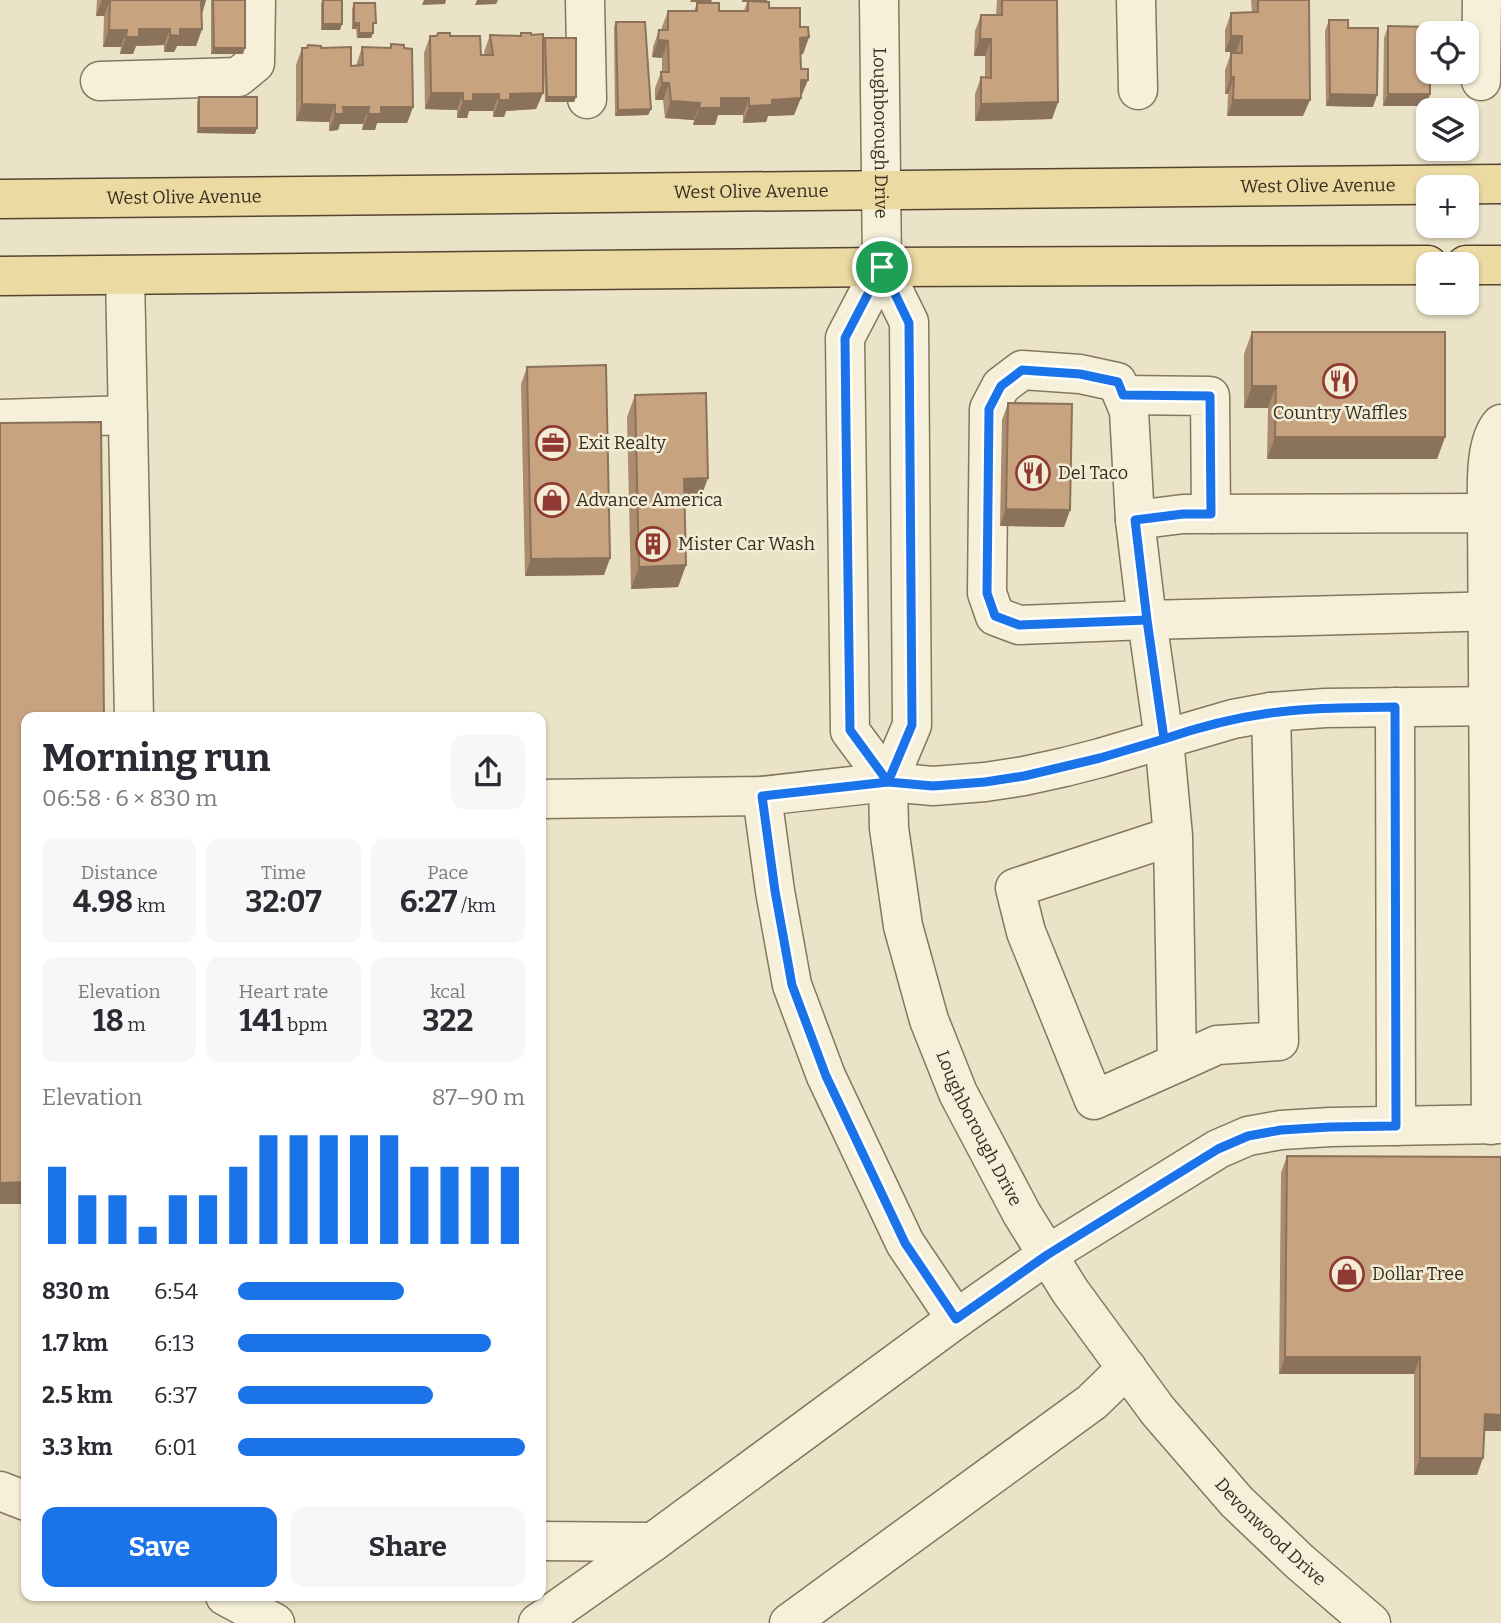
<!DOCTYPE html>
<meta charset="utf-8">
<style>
body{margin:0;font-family:Bitter,serif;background:#f7f7f7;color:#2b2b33;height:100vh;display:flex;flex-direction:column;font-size:26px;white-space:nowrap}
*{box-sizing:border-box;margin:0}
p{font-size:23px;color:#7c7c81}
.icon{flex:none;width:38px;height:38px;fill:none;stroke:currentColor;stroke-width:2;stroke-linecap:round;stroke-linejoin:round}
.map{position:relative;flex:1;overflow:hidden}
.details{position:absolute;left:21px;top:712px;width:525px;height:889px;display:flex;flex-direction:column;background:#fff;border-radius:14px;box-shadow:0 2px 5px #0004}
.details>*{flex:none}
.buttons{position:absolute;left:1416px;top:21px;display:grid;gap:14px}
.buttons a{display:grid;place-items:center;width:63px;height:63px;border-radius:14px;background:#fff;box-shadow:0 2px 5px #0004;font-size:35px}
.pin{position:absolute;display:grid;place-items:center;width:60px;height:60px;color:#fff;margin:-30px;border:4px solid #fff;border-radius:50%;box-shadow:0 2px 7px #0007}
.round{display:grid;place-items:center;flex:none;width:74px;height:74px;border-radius:14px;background:#f7f7f7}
.summary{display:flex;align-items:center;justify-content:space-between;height:119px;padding:0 21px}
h1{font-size:38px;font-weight:700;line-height:52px}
.stats{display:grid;grid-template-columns:repeat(3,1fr);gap:10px;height:119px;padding:7px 21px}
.stats div{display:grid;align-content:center;border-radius:14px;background:#f7f7f7;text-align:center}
.stats b{font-size:30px;font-weight:700}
.stats small{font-size:19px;font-weight:400}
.stats p{font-size:19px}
.chart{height:196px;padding:14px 21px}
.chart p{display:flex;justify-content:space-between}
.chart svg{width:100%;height:126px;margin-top:7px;stroke:#1a73e8;stroke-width:6}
.primary-button{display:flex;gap:14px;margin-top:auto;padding:14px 21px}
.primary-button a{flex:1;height:80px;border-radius:14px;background:#1a73e8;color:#fff;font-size:28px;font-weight:700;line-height:80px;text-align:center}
.primary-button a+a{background:#f7f7f7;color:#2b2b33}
ul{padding:0 21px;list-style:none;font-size:23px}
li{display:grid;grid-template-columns:112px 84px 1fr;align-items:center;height:52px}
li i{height:18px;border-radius:9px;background:#1a73e8}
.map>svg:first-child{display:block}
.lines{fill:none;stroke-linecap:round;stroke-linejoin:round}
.minor-casing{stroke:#86765e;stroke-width:41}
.major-casing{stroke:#544431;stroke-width:41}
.minor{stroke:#f6f0da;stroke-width:38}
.major{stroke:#ebdaa2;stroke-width:38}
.wall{fill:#ab8c6e}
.shaded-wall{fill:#8b725a}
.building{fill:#c7a380;stroke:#8b725a;stroke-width:2}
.route-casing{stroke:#fff;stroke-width:14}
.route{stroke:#1a73e8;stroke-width:9}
.labels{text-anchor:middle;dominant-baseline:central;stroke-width:5;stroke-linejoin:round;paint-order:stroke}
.street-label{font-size:18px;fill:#372d20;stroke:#f3edd6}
.poi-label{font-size:18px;fill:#372d20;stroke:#f3edd6;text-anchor:start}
</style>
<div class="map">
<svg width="1501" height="1623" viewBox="0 0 1501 1623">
<rect width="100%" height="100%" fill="#ebe3c7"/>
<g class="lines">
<g class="minor-casing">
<g id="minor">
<path d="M 585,0 L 587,99"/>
<path id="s1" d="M 879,0 L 882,267 L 909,322 L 912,725 L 888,782 L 889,828 L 903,926 L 929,1020 L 958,1093 L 1022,1214 L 1070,1291 L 1158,1411 L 1237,1502 L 1300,1562 L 1371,1623"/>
<path d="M 1136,0 L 1138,90"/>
<path d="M 100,81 L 238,77 L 255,63 L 256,0"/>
<path d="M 1481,81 L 1482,0"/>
<path d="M 882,267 L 845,338 L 850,731 L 888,782"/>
<path d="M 125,275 L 134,718"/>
<path d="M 1123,395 L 1210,396 L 1211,514"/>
<path d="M 0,419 L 128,415"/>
<path d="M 1501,424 C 1484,443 1487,488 1487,513 L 1501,513"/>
<path d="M 1135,520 L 1129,411 L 1117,382 L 1080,374 L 1022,370 L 1001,386 L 989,409 L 987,593 L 995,616 L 1019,625 L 1147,620 L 1501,611"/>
<path d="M 1395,707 L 1396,1126"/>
<path d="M 762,796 L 775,891 L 792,985 L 826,1076 L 905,1243 L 956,1319"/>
<path d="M 541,799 L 762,796 L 888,782 L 933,786 L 985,782 L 1024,776 L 1065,767 L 1100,758 L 1233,719 L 1271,712 L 1325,708 L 1501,706"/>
<path d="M 1173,836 L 1015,888 L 1026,932 L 1094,1100 L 1177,1063 L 1173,836 L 1164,739 L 1147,620 L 1135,520 L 1183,514 L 1487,513 L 1491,1125"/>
<path d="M 1177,1063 L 1217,1045 L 1279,1041 L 1271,712"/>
<path d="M 0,1491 L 26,1501"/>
<path d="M 541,1541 L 653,1542"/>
<path d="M 225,1596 L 275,1623"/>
<path d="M 538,1623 L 653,1542 L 956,1319 L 1047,1255 L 1218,1149 L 1248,1136 L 1281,1130 L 1330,1127 L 1501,1124"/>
<path d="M 789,1623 L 1092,1402 L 1127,1368"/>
</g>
</g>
<g class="major-casing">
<g id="major">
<path id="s2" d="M 0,199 L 1501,184"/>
<path d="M 1466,265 L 1501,265"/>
<path d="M 0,276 L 882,267 L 1428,265"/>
</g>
</g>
<use href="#minor" class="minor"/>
<use href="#major" class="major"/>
</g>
<path class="wall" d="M 97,0 L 206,0 L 202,14 L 202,29 L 196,46 L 177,46 L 174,52 L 164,52 L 164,45 L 136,46 L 133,54 L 120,54 L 121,47 L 103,47 L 104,16 L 96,16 Z
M 211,0 L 245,0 L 243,54 L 211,54 Z
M 322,0 L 342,0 L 340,30 L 321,30 L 321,4 Z
M 742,0 L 767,0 L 766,2 L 769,8 L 800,27 L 809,37 L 803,54 L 800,54 L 801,97 L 794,115 L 768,116 L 766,122 L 743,123 L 743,115 L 718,115 L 715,125 L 693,125 L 694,120 L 665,118 L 663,100 L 655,100 L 655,88 L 661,72 L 662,72 L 662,58 L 652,57 L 653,47 L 659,30 L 661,30 L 668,11 L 694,11 L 697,3 L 719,11 L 744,11 L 747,2 L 742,2 Z
M 997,0 L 1057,0 L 1058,102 L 1052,119 L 975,121 L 975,94 L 981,77 L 985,78 L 985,56 L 974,56 L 975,31 L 981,15 L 996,15 Z
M 1251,0 L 1309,0 L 1303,116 L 1227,116 L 1228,94 L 1225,94 L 1225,70 L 1231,53 L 1236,52 L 1225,52 L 1225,30 L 1231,13 L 1252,13 Z
M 354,3 L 374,29 L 371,38 L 357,38 L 356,29 L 352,29 L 352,9 Z
M 1329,20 L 1348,28 L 1373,107 L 1326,106 L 1325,31 Z
M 616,22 L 651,109 L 648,115 L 615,116 L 614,27 Z
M 1388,26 L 1430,94 L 1426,106 L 1383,106 L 1384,38 Z
M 521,33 L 531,35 L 543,44 L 545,38 L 576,97 L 574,102 L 545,102 L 543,46 L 543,93 L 536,109 L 506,111 L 504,117 L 493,117 L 493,111 L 469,111 L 467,118 L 457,118 L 457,110 L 425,109 L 424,53 L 430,36 L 450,36 L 481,55 L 485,55 L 484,52 L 490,35 L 520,36 Z
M 391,44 L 413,107 L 407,123 L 377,123 L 375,130 L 362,130 L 363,124 L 340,124 L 338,130 L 329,131 L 329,122 L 296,121 L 296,65 L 302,48 L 321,48 L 351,66 L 356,66 L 362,47 L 389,48 Z
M 199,97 L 255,134 L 197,133 L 197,102 Z
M 1252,332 L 1445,437 L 1437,459 L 1267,459 L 1268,408 L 1244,408 L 1244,354 Z
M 527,367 L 610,558 L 604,575 L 525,576 L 521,384 Z
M 635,395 L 700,500 L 684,500 L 686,565 L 678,587 L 631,589 L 627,417 Z
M 1008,403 L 1070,510 L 1064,527 L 1000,526 L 1002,420 Z
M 1287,1156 L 1501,1157 L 1501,1431 L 1484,1431 L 1477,1475 L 1414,1475 L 1414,1374 L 1279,1374 L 1281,1173 Z"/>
<path class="shaded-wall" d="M 102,0 L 110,0 L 104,16 L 96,16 Z
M 201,0 L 206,0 L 201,16 Z
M 424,0 L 446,0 L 445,4 L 422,5 Z
M 477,0 L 498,0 L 496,4 L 475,5 Z
M 691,0 L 712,0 L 711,2 L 690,2 Z
M 743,0 L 767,0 L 766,2 L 742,2 Z
M 354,23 L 359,23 L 356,29 L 352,29 Z
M 323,24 L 342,24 L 340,30 L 321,30 Z
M 139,29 L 170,29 L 164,45 L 136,46 L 133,54 L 120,54 L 126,37 Z
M 180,29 L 202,29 L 196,46 L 177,46 L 174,52 L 164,52 L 170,35 Z
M 109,30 L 127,30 L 121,47 L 103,47 Z
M 359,33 L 373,33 L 371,38 L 357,38 Z
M 1231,36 L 1242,36 L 1236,52 L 1225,52 Z
M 809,37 L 803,54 L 793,55 L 800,38 Z
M 980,39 L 991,39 L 985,56 L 974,56 Z
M 658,40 L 668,41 L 662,58 L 652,57 Z
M 214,48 L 245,48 L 243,54 L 211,54 Z
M 1231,77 L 1234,77 L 1228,94 L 1225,94 Z
M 801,80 L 808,80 L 801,97 L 795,97 Z
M 662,83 L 669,83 L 663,100 L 655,100 Z
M 431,93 L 463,93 L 457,110 L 425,109 Z
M 543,93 L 536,109 L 506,111 L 504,117 L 493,117 L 499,100 L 510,94 Z
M 473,94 L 499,94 L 493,111 L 469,111 L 467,118 L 457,118 L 463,101 Z
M 1330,94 L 1377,95 L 1373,107 L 1326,106 Z
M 1388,94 L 1430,94 L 1426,106 L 1383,106 Z
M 547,97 L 576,97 L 574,102 L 545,102 Z
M 721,98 L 749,98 L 743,115 L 718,115 L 715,125 L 693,125 L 699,108 Z
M 801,98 L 794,115 L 768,116 L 766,122 L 743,123 L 749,106 L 772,100 Z
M 1233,100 L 1310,100 L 1303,116 L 1227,116 Z
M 671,101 L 700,103 L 694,120 L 665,118 Z
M 1058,102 L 1052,119 L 975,121 L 981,104 Z
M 302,104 L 335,105 L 329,122 L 296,121 Z
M 343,107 L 369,107 L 363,124 L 340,124 L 338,130 L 329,131 L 335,114 Z
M 381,107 L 413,107 L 407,123 L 377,123 L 375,130 L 362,130 L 368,114 Z
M 651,109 L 648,115 L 615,116 L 618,110 Z
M 199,128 L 257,128 L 255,134 L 197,133 Z
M 1252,386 L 1276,386 L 1268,408 L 1244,408 Z
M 1275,437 L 1445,437 L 1437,459 L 1267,459 Z
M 708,478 L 700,500 L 676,501 L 684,479 Z
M 1006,509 L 1070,510 L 1064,527 L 1000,526 Z
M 610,558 L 604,575 L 525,576 L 531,559 Z
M 686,565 L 678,587 L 631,589 L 639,567 Z
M 26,1182 L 26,1204 L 0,1204 L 0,1183 Z
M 1285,1357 L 1420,1357 L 1414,1374 L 1279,1374 Z
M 1485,1414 L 1501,1415 L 1501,1431 L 1479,1431 Z
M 1420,1458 L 1483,1458 L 1477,1475 L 1414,1475 Z"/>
<path class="building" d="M 110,0 L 201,0 L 202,29 L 180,29 L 180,36 L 170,35 L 170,29 L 139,29 L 139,37 L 126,37 L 127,30 L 109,30 Z
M 213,0 L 245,0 L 245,48 L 214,48 Z
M 323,0 L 342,0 L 342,24 L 323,24 Z
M 1002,0 L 1057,0 L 1058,102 L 981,104 L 981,77 L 991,78 L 991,39 L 980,39 L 981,15 L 1002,15 Z
M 1258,0 L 1309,0 L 1310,100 L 1233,100 L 1234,77 L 1231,77 L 1231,53 L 1242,53 L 1242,36 L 1231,36 L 1231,13 L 1258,12 Z
M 748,1 L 769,2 L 769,8 L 800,8 L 800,27 L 808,27 L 809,37 L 800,38 L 801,69 L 808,69 L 808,80 L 801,80 L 801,98 L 772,100 L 772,105 L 749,106 L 749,98 L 721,98 L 721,108 L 699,108 L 700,103 L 671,101 L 669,83 L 662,83 L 661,72 L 669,72 L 668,41 L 658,40 L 659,30 L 668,30 L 668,11 L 697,11 L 697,3 L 719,3 L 719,11 L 748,11 Z
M 354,3 L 375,3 L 376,23 L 373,23 L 373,33 L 359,33 L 359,23 L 354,23 Z
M 1329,20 L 1348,20 L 1348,28 L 1378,28 L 1377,95 L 1330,94 Z
M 616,22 L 645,22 L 651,109 L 618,110 Z
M 1388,26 L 1429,27 L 1429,33 L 1428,33 L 1428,72 L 1430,72 L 1430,94 L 1388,94 Z
M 438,33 L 450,33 L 450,36 L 480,36 L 481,55 L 493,55 L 490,35 L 521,36 L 521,33 L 531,33 L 531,35 L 543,34 L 543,93 L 510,94 L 510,100 L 499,100 L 499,94 L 473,94 L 473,101 L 463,101 L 463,93 L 431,93 L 430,36 L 437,36 Z
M 545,38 L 576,38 L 576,97 L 547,97 Z
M 391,44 L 404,45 L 404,48 L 412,49 L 413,107 L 381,107 L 381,114 L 368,114 L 369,107 L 343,107 L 344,114 L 335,114 L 335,105 L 302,104 L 302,48 L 307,48 L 308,45 L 321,46 L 321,48 L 351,47 L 351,66 L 363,65 L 362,47 L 391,48 Z
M 199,97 L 257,97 L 257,128 L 199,128 Z
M 1252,332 L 1445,332 L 1445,437 L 1275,437 L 1276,386 L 1252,386 Z
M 606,365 L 610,558 L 531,559 L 527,367 Z
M 706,393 L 708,478 L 684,479 L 686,565 L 639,567 L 635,395 Z
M 1008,403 L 1072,404 L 1070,510 L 1006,509 Z
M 101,422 L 104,718 L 26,718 L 26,1182 L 0,1183 L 0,423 Z
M 1287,1156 L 1501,1157 L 1501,1415 L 1485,1414 L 1483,1458 L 1420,1458 L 1420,1357 L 1285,1357 Z"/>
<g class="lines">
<g class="route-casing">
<path id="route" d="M 882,267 L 909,323 L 912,725 L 888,782 L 762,796 L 775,891 L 792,985 L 826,1076 L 905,1243 L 956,1319 L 1047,1255 L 1218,1149 L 1248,1136 L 1281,1130 L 1330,1127 L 1396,1126 L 1395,707 C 1353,708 1311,707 1270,713 C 1234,718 1199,727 1164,739 L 1147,620 L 1135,520 L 1183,514 L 1211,514 L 1210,396 L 1123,395 L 1118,382 L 1080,374 L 1022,370 L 1001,386 L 989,409 L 987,593 L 995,616 L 1019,625 L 1147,620 L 1164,739 L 1100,758 L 1024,776 L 985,782 L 933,786 L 888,782 L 850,730 L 846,428 L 845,338 L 882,267"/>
</g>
<use href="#route" class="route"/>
</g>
<defs>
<g id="restaurant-ring" transform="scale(1.75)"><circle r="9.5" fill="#f3edd6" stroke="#903932" stroke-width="1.5"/><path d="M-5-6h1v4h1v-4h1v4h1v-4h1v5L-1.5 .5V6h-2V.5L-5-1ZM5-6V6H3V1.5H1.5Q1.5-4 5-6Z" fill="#903932"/></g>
<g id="office-ring" transform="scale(1.75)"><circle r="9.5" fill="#f3edd6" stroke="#903932" stroke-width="1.5"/><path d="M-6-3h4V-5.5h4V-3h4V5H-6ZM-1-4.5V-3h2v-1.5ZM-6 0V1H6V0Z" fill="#903932"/></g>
<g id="shop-ring" transform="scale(1.75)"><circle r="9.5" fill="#f3edd6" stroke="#903932" stroke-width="1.5"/><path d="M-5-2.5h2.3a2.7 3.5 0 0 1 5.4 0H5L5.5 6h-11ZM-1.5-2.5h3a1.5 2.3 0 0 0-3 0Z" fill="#903932"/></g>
<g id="building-ring" transform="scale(1.75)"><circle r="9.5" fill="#f3edd6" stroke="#903932" stroke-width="1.5"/><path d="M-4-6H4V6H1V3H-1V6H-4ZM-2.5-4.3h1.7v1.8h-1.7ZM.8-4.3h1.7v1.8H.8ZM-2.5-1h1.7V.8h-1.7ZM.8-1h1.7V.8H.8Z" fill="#903932"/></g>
</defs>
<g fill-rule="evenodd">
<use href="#restaurant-ring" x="1340" y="381"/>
<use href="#office-ring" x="553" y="443"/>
<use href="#restaurant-ring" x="1033" y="473"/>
<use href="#shop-ring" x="552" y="500"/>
<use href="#building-ring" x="653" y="544"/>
<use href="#shop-ring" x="1347" y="1274"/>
</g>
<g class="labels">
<g class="street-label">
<text stroke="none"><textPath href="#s1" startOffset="133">Loughborough Drive</textPath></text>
<text stroke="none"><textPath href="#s2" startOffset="1318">West Olive Avenue</textPath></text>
<text stroke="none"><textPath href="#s2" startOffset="751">West Olive Avenue</textPath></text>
<text stroke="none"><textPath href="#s2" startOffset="184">West Olive Avenue</textPath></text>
<text stroke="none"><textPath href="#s1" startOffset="1155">Loughborough Drive</textPath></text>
<text stroke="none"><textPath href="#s1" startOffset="1656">Devonwood Drive</textPath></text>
</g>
<g class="poi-label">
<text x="1340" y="413" text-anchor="middle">Country Waffles</text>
<text x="578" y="443">Exit Realty</text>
<text x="1058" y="473">Del Taco</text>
<text x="576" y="500">Advance America</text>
<text x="678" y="544">Mister Car Wash</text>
<text x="1372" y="1274">Dollar Tree</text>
</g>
</g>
</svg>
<div class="buttons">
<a><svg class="icon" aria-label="locate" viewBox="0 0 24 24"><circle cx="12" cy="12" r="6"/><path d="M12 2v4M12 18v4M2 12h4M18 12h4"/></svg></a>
<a><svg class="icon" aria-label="layers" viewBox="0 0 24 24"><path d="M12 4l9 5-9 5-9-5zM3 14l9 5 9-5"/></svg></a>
<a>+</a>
<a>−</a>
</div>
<div class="pin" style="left:882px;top:267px;background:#1e9e55"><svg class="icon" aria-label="arrive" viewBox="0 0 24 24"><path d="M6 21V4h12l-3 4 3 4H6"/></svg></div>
<section class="details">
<div class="summary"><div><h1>Morning run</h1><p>06:58 · 6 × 830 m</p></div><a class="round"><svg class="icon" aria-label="share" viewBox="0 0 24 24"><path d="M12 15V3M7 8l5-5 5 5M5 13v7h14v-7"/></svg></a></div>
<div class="stats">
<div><p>Distance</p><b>4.98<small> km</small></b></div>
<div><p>Time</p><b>32:07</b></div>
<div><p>Pace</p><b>6:27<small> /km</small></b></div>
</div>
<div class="stats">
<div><p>Elevation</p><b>18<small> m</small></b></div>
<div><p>Heart rate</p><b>141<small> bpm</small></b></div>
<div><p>kcal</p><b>322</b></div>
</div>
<div class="chart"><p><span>Elevation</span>87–90 m</p>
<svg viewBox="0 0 160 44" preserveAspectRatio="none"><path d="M5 44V17M15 44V27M25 44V27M35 44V38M45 44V27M55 44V27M65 44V17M75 44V6M85 44V6M95 44V6M105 44V6M115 44V6M125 44V17M135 44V17M145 44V17M155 44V17"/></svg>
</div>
<ul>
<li><b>830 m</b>6:54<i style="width:58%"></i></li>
<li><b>1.7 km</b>6:13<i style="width:88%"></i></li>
<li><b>2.5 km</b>6:37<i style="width:68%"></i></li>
<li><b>3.3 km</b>6:01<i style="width:100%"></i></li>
</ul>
<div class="primary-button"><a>Save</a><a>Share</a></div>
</section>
</div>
